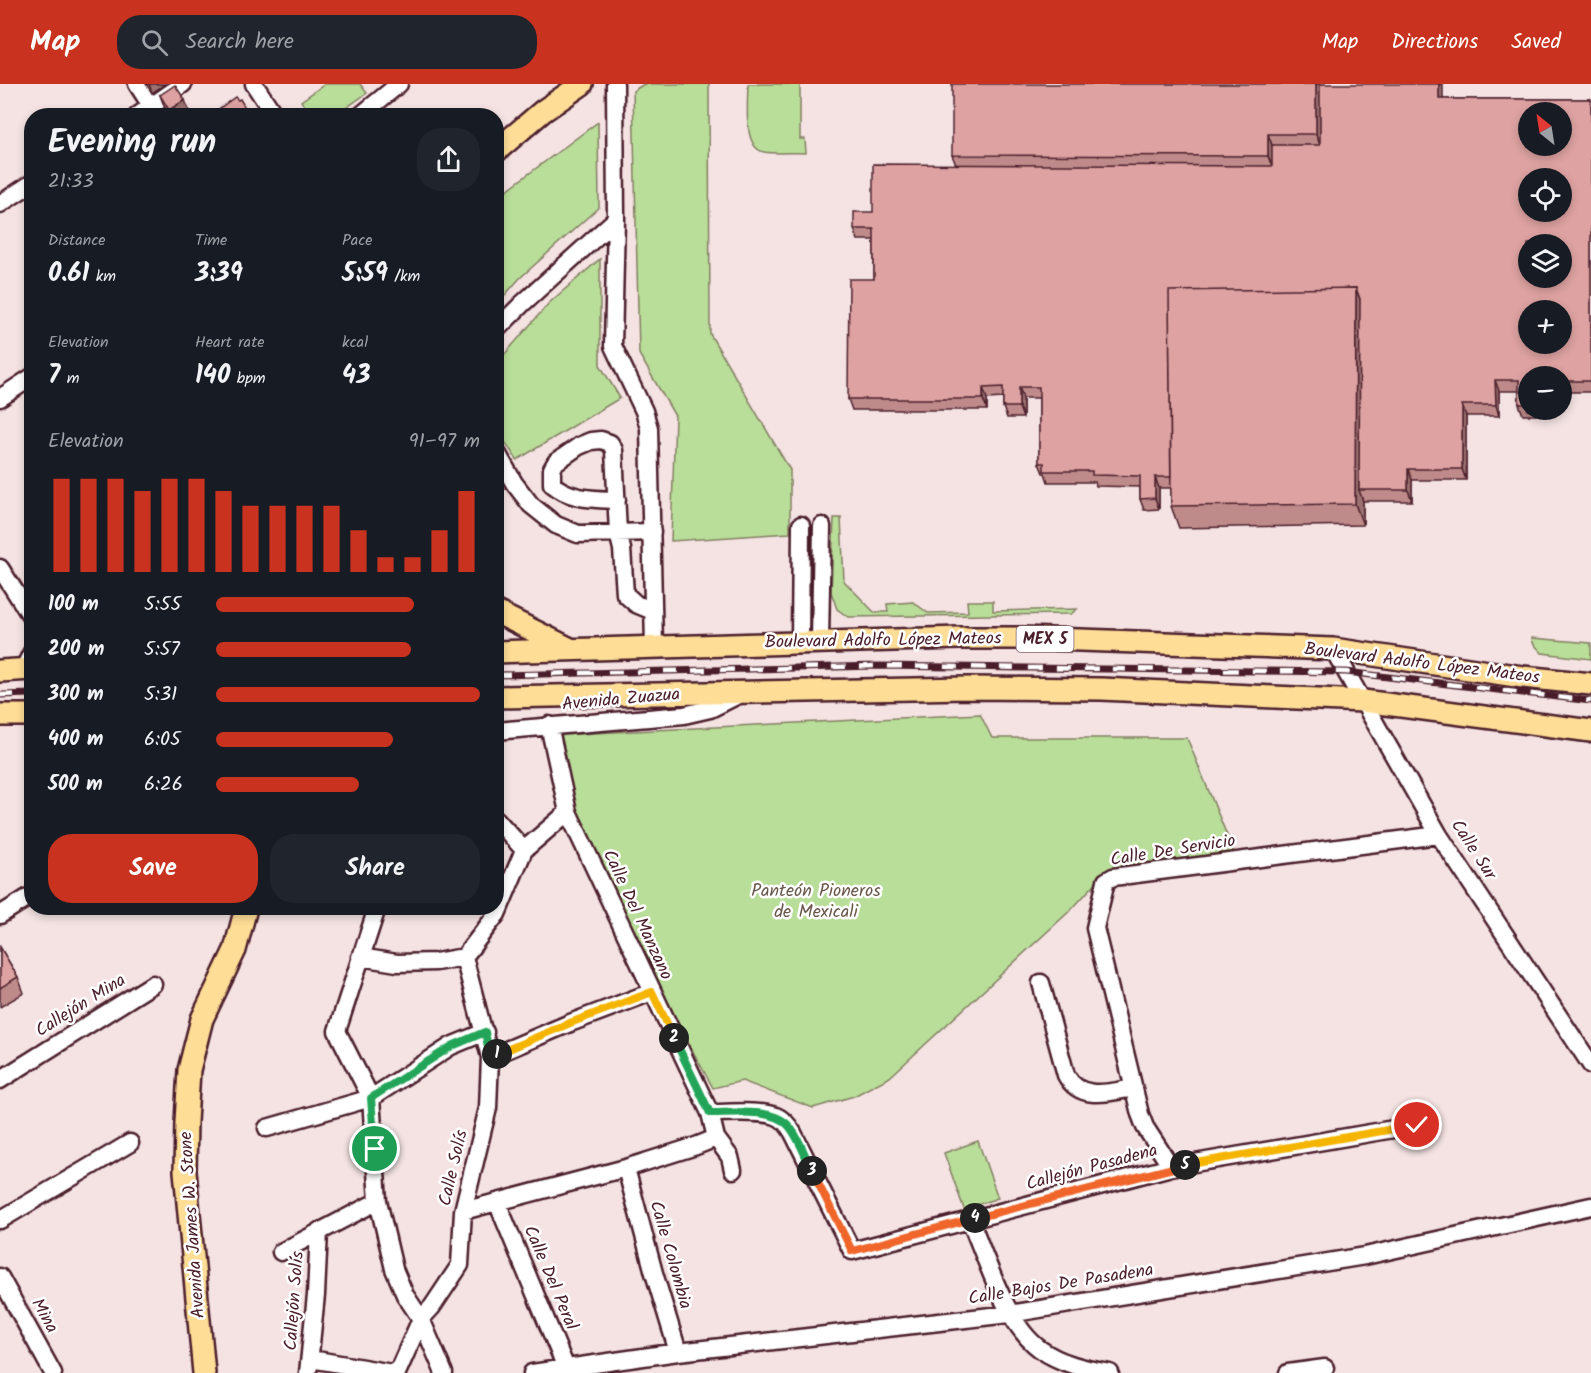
<!DOCTYPE html>
<meta charset="utf-8">
<style>
body{margin:0;font-family:Kalam,sans-serif;background:#20242c;color:#f1f3f6;height:100vh;display:flex;flex-direction:column;font-size:22px;white-space:nowrap}
*{box-sizing:border-box;margin:0}
p{font-size:20px;color:#9ea1a6}
.icon{flex:none;width:33px;height:33px;fill:none;stroke:currentColor;stroke-width:2;stroke-linecap:round;stroke-linejoin:round}
.map{position:relative;flex:1;overflow:hidden}
.details{position:absolute;left:24px;top:24px;width:480px;height:807px;display:flex;flex-direction:column;background:#171b24;border-radius:24px;box-shadow:0 3px 9px #0003}
.details>*{flex:none}
.needle{width:39px;rotate:330deg}
.controls{position:absolute;left:1518px;top:18px;display:grid;gap:12px}
.controls a{display:grid;place-items:center;width:54px;height:54px;border-radius:50%;background:#171b24;box-shadow:0 3px 9px #0003;font-size:30px}
.pin{position:absolute;display:grid;place-items:center;width:51px;height:51px;color:#fff;margin:-26px;border:3px solid #fff;border-radius:50%;box-shadow:0 2px 6px #0007}
.km{position:absolute;width:30px;height:30px;margin:-15px;border-radius:50%;background:#222;color:#fff;font-size:16px;line-height:30px;text-align:center}
.round{display:grid;place-items:center;flex:none;width:63px;height:63px;border-radius:24px;background:#20242c}
.head{display:flex;align-items:center;justify-content:space-between;height:102px;padding:0 24px}
h1{font-size:33px;font-weight:700;line-height:45px}
.figures{display:grid;grid-template-columns:repeat(3,1fr);gap:9px;height:102px;padding:6px 24px}
.figures div{display:grid;align-content:center}
.figures b{font-size:26px;font-weight:700}
.figures small{font-size:16px;font-weight:400}
.figures p{font-size:16px}
.chart{height:168px;padding:12px 24px}
.chart p{display:flex;justify-content:space-between}
.chart svg{width:100%;height:108px;margin-top:6px;stroke:#c8321e;stroke-width:6}
.cta{display:flex;gap:12px;margin-top:auto;padding:12px 24px}
.cta a{flex:1;height:69px;border-radius:24px;background:#c8321e;color:#fff;font-size:24px;font-weight:700;line-height:69px;text-align:center}
.cta a+a{background:#20242c;color:#f1f3f6}
ul{padding:0 24px;list-style:none;font-size:20px}
li{display:grid;grid-template-columns:96px 72px 1fr;align-items:center;height:45px}
li i{height:15px;border-radius:8px;background:#c8321e}
header{display:flex;align-items:center;gap:36px;box-sizing:border-box;height:84px;padding:0 30px;background:#c8321e;color:#fff}
header strong{font-size:28px}
nav{display:flex;gap:33px;margin-inline-start:auto;font-size:21px}
.search{width:420px;height:54px;background:#20242c;display:flex;align-items:center;gap:15px;box-sizing:border-box;padding:0 21px;border-radius:24px;color:#9ea1a6;font-size:22px}
.map>svg:first-child{display:block}
.green{fill:#b9de99;stroke:#827e62;stroke-width:1.5}
.lines{fill:none;stroke-linecap:round;stroke-linejoin:round}
.minor-casing{stroke:#4a1f2b;stroke-width:21}
.major-casing{stroke:#4a1f2b;stroke-width:26}
.minor{stroke:#fff;stroke-width:16}
.major{stroke:#fedd96;stroke-width:21}
.rail-casing{stroke:#4a1f2b;stroke-width:7}
.rail{stroke:#fff;stroke-width:4.5;stroke-dasharray:14;stroke-linecap:butt}
.wall{fill:#be8b8a;stroke:#4a1f2b;stroke-width:1.5}
.shaded-wall{fill:#9b7171;stroke:#4a1f2b;stroke-width:1.5}
.building{fill:#dda2a1;stroke:#4a1f2b;stroke-width:1.5;fill-rule:evenodd}
.split-1-casing{stroke:#fff;stroke-width:12}
.split-2-casing{stroke:#fff;stroke-width:12}
.split-3-casing{stroke:#fff;stroke-width:12}
.split-4-casing{stroke:#fff;stroke-width:12}
.split-5-casing{stroke:#fff;stroke-width:12}
.split-6-casing{stroke:#fff;stroke-width:12}
.split-1{stroke:#22a559;stroke-width:8}
.split-2{stroke:#f5b400;stroke-width:8}
.split-3{stroke:#22a559;stroke-width:8}
.split-4{stroke:#f0652b;stroke-width:8}
.split-5{stroke:#f0652b;stroke-width:8}
.split-6{stroke:#f5b400;stroke-width:8}
.labels{text-anchor:middle;dominant-baseline:central;stroke-width:5;stroke-linejoin:round;paint-order:stroke}
.shield{fill:#fff;stroke:#80626b;stroke-width:1.5}
.shield-label{font-size:16px;font-weight:bold;fill:#4a1f2b}
.street-label{font-size:18px;fill:#4a1f2b;stroke:#fff}
.park-label{font-size:18px;fill:#6b584c;stroke:#fff}
</style>
<header>
<strong>Map</strong>
<div class="search"><svg class="icon" aria-label="search" viewBox="0 0 24 24"><circle cx="10" cy="10" r="6"/><path d="M15 15l6 6"/></svg>Search here</div>
<nav><a>Map</a><a>Directions</a><a>Saved</a></nav>
</header>
<div class="map">
<svg width="1591" height="1289" viewBox="0 0 1591 1289">
<rect width="100%" height="100%" fill="#f5e3e3"/>
<filter id="ink" filterUnits="userSpaceOnUse"><feTurbulence type="fractalNoise" baseFrequency=".0167" numOctaves="2"/><feDisplacementMap in="SourceGraphic" scale="12" xChannelSelector="R" yChannelSelector="G"/><feConvolveMatrix kernelMatrix="1 2 1 2 8 2 1 2 1" color-interpolation-filters="sRGB"/></filter>
<g filter="url(#ink)">
<path class="green" d="M 325,0 L 360,0 L 367,9 L 336,31 L 311,31 L 301,17 Z
M 644,0 L 709,0 L 710,250 L 790,386 L 790,449 L 671,457 L 675,332 L 639,270 L 633,7 Z
M 748,0 L 800,0 L 800,55 L 805,55 L 806,69 C 793,68 777,70 764,68 C 742,64 748,16 748,0 Z
M 598,38 L 599,123 L 520,194 L 497,220 L 497,116 L 503,109 Z
M 600,175 L 600,281 L 620,314 L 517,376 L 500,350 L 497,337 L 497,279 L 549,219 Z
M 834,434 L 841,434 L 844,497 L 874,528 L 888,528 L 887,520 L 913,518 L 928,529 L 968,528 L 967,517 L 993,517 L 993,527 L 1077,525 L 1071,530 L 848,533 L 837,525 L 831,508 Z
M 1532,554 L 1591,559 L 1591,575 L 1542,569 L 1533,559 Z
M 980,630 L 992,654 L 1187,654 L 1235,771 L 1103,791 L 1073,824 L 890,993 L 854,1012 L 813,1024 L 742,997 L 713,1004 L 638,867 L 573,728 L 556,656 L 563,651 L 595,649 Z
M 978,1057 L 998,1114 L 964,1125 L 944,1069 Z"/>
<g class="lines">
<g class="minor-casing">
<path id="minor" d="M 137,0 L 157,31
M 254,0 L 275,32
M 615,0 L 616,135 L 613,262 L 644,327 L 649,344 L 654,562
M 137,32 L 183,0
M 360,32 L 399,0
M 0,120 L 32,99
M 496,246 L 522,220 L 616,135
M 0,314 L 32,293
M 496,367 L 514,399 L 531,421 L 556,441 L 578,450 L 652,448
M 617,416 C 593,415 571,416 552,400 L 552,385 L 556,378 L 579,362 L 591,357 L 601,356 L 610,359 L 614,366 L 618,449 L 622,465 L 625,510 L 636,520 L 653,527
M 0,484 L 32,534
M 820,558 L 822,442
M 800,559 L 801,441
M 1333,565 L 1439,751 L 1591,981
M 23,586 L 32,568
M 549,641 L 568,728 L 710,1029 L 716,1054
M 496,647 L 684,631 L 710,625 L 740,610
M 496,735 L 524,766
M 377,824 L 337,947 L 371,1014 L 378,1117 L 394,1185 L 405,1211 L 421,1235 L 444,1289
M 0,831 L 32,811
M 360,873 L 397,879 L 436,878 L 464,873 L 497,830 L 524,766 L 568,728
M 1041,899 L 1066,991 C 1080,1018 1110,1008 1134,1004
M 490,973 L 570,939 L 652,908
M 0,996 L 153,900
M 710,1029 C 729,1029 760,1026 776,1032 C 784,1035 789,1042 793,1049 L 852,1167 L 1171,1083 L 1417,1041
M 267,1044 L 371,1014 L 451,962 L 485,948
M 716,1054 L 730,1073 L 733,1086
M 1171,1083 L 1145,1043 L 1140,1030 L 1095,844 L 1106,797 L 1113,793 L 1439,751
M 626,1084 L 654,1189 L 678,1268
M 497,1118 L 566,1284
M 463,1127 L 626,1084 L 696,1062 L 716,1054
M 0,1136 L 130,1059
M 970,1136 C 986,1173 1006,1241 1040,1265 C 1061,1280 1085,1285 1110,1289
M 281,1168 L 378,1117
M 0,1193 L 53,1289
M 311,1275 L 392,1289
M 308,1289 L 316,1211 L 319,1147
M 397,1289 L 421,1235 L 432,1223 L 460,1181 L 463,1127 L 488,1024 L 490,973 L 464,873
M 532,1289 L 678,1268 L 1009,1230 L 1365,1172 L 1591,1122
M 1288,1289 L 1325,1284"/>
</g>
<g class="major-casing">
<path id="major" d="M 496,67 L 543,27 L 582,0
M 496,528 L 570,565
M 496,568 L 959,554 L 1023,554 L 1333,565 L 1523,593 L 1591,600
M 0,587 L 32,585
M 496,613 L 967,604 L 1101,605 L 1363,617 L 1591,647
M 0,631 L 32,631
M 204,1289 L 185,1087 L 186,1038 L 189,986 L 202,935 L 235,866 L 246,824"/>
</g>
<use href="#minor" class="minor"/>
<use href="#major" class="major"/>
<g class="rail-casing">
<path id="rail" d="M 496,591 L 878,582 L 1346,588 L 1591,617
M 0,611 L 32,610"/>
</g>
<use href="#rail" class="rail"/>
</g>
<path class="wall" d="M 146,0 L 165,0 L 152,9 Z
M 160,11 L 189,27 L 182,32 L 170,32 L 164,22 Z
M 1443,15 L 1591,15 L 1591,308 L 1562,308 L 1562,292 L 1528,292 L 1528,326 L 1536,326 L 1536,331 L 1523,331 L 1519,320 L 1519,307 L 1499,307 L 1499,332 L 1466,332 L 1466,396 L 1412,396 L 1412,417 L 1363,417 L 1363,441 L 1179,444 L 1171,422 L 1171,404 L 1159,404 L 1159,425 L 1144,426 L 1140,415 L 1140,403 L 1096,402 L 1095,398 L 1048,398 L 1045,389 L 1043,389 L 1039,379 L 1039,314 L 1023,314 L 1023,334 L 1007,334 L 1003,323 L 1003,314 L 987,315 L 987,326 L 852,326 L 848,315 L 874,195 L 874,156 L 858,156 L 854,145 L 956,81 L 952,71 Z
M 0,863 L 18,893 L 24,909 L 0,923 Z"/>
<path class="shaded-wall" d="M 149,0 L 165,0 L 152,9 Z
M 1316,0 L 1324,0 L 1324,72 L 1316,50 Z
M 1439,0 L 1443,0 L 1443,26 L 1439,15 Z
M 185,16 L 189,27 L 182,32 L 171,32 L 169,26 Z
M 1268,50 L 1276,72 L 1276,93 L 1268,72 Z
M 1356,204 L 1364,226 L 1359,406 L 1363,417 L 1363,441 L 1355,420 Z
M 1495,296 L 1499,307 L 1499,332 L 1496,321 Z
M 1019,303 L 1023,314 L 1023,334 L 1019,323 Z
M 983,304 L 987,315 L 987,326 L 983,315 Z
M 1462,321 L 1466,332 L 1466,396 L 1462,385 Z
M 1408,385 L 1412,396 L 1412,417 L 1408,406 Z
M 1155,393 L 1159,404 L 1159,425 L 1155,414 Z"/>
<path class="building" d="M 952,0 L 1316,0 L 1316,50 L 1268,50 L 1268,72 L 952,71 Z
M 1320,0 L 1439,0 L 1439,15 L 1591,15 L 1591,297 L 1562,297 L 1562,292 L 1528,292 L 1528,320 L 1519,320 L 1519,296 L 1495,296 L 1496,321 L 1462,321 L 1462,385 L 1408,385 L 1408,406 L 1359,406 L 1360,215 L 1356,204 L 1169,207 L 1171,393 L 1155,393 L 1155,414 L 1140,415 L 1140,392 L 1092,391 L 1092,387 L 1044,387 L 1044,379 L 1039,379 L 1039,303 L 1019,303 L 1019,323 L 1003,323 L 1003,303 L 983,304 L 983,315 L 848,315 L 849,195 L 874,195 L 874,145 L 854,145 L 854,128 L 873,128 L 873,80 L 1272,82 L 1272,61 L 1320,61 ZM 1528,28 L 1562,28 L 1562,62 L 1528,62 ZM 1528,94 L 1562,94 L 1562,128 L 1528,128 ZM 1528,160 L 1562,160 L 1562,194 L 1528,194 ZM 1528,226 L 1562,226 L 1562,260 L 1528,260 Z
M 175,1 L 185,16 L 169,26 L 160,11 Z
M 235,13 L 238,16 L 240,15 L 250,32 L 209,32 Z
M 1356,204 L 1355,420 L 1171,422 L 1169,207 Z
M 0,863 L 18,893 L 0,904 Z"/>
</g>
<g class="lines" filter="url(#ink)">
<g class="split-1-casing">
<path id="split-1" d="M 375,1065 L 371,1014 L 452,962 L 485,948 L 490,973 L 497,970"/>
</g>
<g class="split-2-casing">
<path id="split-2" d="M 497,970 L 570,939 L 652,908 L 674,954"/>
</g>
<g class="split-3-casing">
<path id="split-3" d="M 674,954 L 710,1029 C 732,1029 772,1024 788,1041 C 799,1053 805,1072 812,1087"/>
</g>
<g class="split-4-casing">
<path id="split-4" d="M 812,1087 L 852,1167 L 975,1134"/>
</g>
<g class="split-5-casing">
<path id="split-5" d="M 975,1134 L 1185,1081"/>
</g>
<g class="split-6-casing">
<path id="split-6" d="M 1185,1081 L 1417,1041"/>
</g>
<use href="#split-1" class="split-1"/>
<use href="#split-2" class="split-2"/>
<use href="#split-3" class="split-3"/>
<use href="#split-4" class="split-4"/>
<use href="#split-5" class="split-5"/>
<use href="#split-6" class="split-6"/>
</g>
<g class="labels">
<rect class="shield" x="1016.5" y="542" width="57" height="26" rx="4.5"/>
<g class="shield-label">
<text x="1045" y="555">MEX 5</text>
</g>
<g class="street-label">
<text transform="translate(883 557) rotate(-1)">Boulevard Adolfo López Mateos</text>
<text transform="translate(1422 580) rotate(7)">Boulevard Adolfo López Mateos</text>
<text transform="translate(621 616) rotate(-5)">Avenida Zuazua</text>
<text transform="translate(1473 766) rotate(57)">Calle Sur</text>
<text transform="translate(1173 767) rotate(-9)">Calle De Servicio</text>
<text transform="translate(637 831) rotate(65)">Calle Del Manzano</text>
<text transform="translate(81 922) rotate(-32)">Callejón Mina</text>
<text transform="translate(454 1084) rotate(-77)">Calle Solís</text>
<text transform="translate(1092 1084) rotate(-15)">Callejón Pasadena</text>
<text transform="translate(193 1141) rotate(-94)">Avenida James W. Stone</text>
<text transform="translate(670 1171) rotate(74)">Calle Colombia</text>
<text transform="translate(550 1194) rotate(67)">Calle Del Peral</text>
<text transform="translate(1061 1201) rotate(-9)">Calle Bajos De Pasadena</text>
<text transform="translate(295 1217) rotate(-86)">Callejón Solís</text>
<text transform="translate(44 1232) rotate(61)">Mina</text>
</g>
<g class="park-label">
<text x="816" y="807">Panteón Pioneros<tspan x="816" dy="21">de Mexicali</tspan></text>
</g>
</g>
</svg>
<div class="controls">
<a><svg class="needle" viewBox="-14 -14 28 28"><path d="M0-13l5 13h-10z" fill="#e53935"/><path d="M0 13l5-13h-10z" fill="#9ea1a6"/></svg></a>
<a><svg class="icon" aria-label="locate" viewBox="0 0 24 24"><circle cx="12" cy="12" r="6"/><path d="M12 2v4M12 18v4M2 12h4M18 12h4"/></svg></a>
<a><svg class="icon" aria-label="layers" viewBox="0 0 24 24"><path d="M12 4l9 5-9 5-9-5zM3 14l9 5 9-5"/></svg></a>
<a>+</a>
<a>−</a>
</div>
<div class="pin" style="left:375px;top:1065px;background:#1e9e55"><svg class="icon" aria-label="arrive" viewBox="0 0 24 24"><path d="M6 21V4h12l-3 4 3 4H6"/></svg></div>
<div class="pin" style="left:1417px;top:1041px;background:#d93025"><svg class="icon" aria-label="check" viewBox="0 0 24 24"><path d="M5 12l5 5 9-10"/></svg></div>
<b class="km" style="left:497px;top:970px">1</b>
<b class="km" style="left:674px;top:954px">2</b>
<b class="km" style="left:812px;top:1087px">3</b>
<b class="km" style="left:975px;top:1134px">4</b>
<b class="km" style="left:1185px;top:1081px">5</b>
<section class="details">
<div class="head"><div><h1>Evening run</h1><p>21:33</p></div><a class="round"><svg class="icon" aria-label="share" viewBox="0 0 24 24"><path d="M12 15V3M7 8l5-5 5 5M5 13v7h14v-7"/></svg></a></div>
<div class="figures">
<div><p>Distance</p><b>0.61<small> km</small></b></div>
<div><p>Time</p><b>3:39</b></div>
<div><p>Pace</p><b>5:59<small> /km</small></b></div>
</div>
<div class="figures">
<div><p>Elevation</p><b>7<small> m</small></b></div>
<div><p>Heart rate</p><b>140<small> bpm</small></b></div>
<div><p>kcal</p><b>43</b></div>
</div>
<div class="chart"><p><span>Elevation</span>91–97 m</p>
<svg viewBox="0 0 160 44" preserveAspectRatio="none"><path d="M5 44V6M15 44V6M25 44V6M35 44V11M45 44V6M55 44V6M65 44V11M75 44V17M85 44V17M95 44V17M105 44V17M115 44V27M125 44V38M135 44V38M145 44V27M155 44V11"/></svg>
</div>
<ul>
<li><b>100 m</b>5:55<i style="width:75%"></i></li>
<li><b>200 m</b>5:57<i style="width:74%"></i></li>
<li><b>300 m</b>5:31<i style="width:100%"></i></li>
<li><b>400 m</b>6:05<i style="width:67%"></i></li>
<li><b>500 m</b>6:26<i style="width:54%"></i></li>
</ul>
<div class="cta"><a>Save</a><a>Share</a></div>
</section>
</div>
